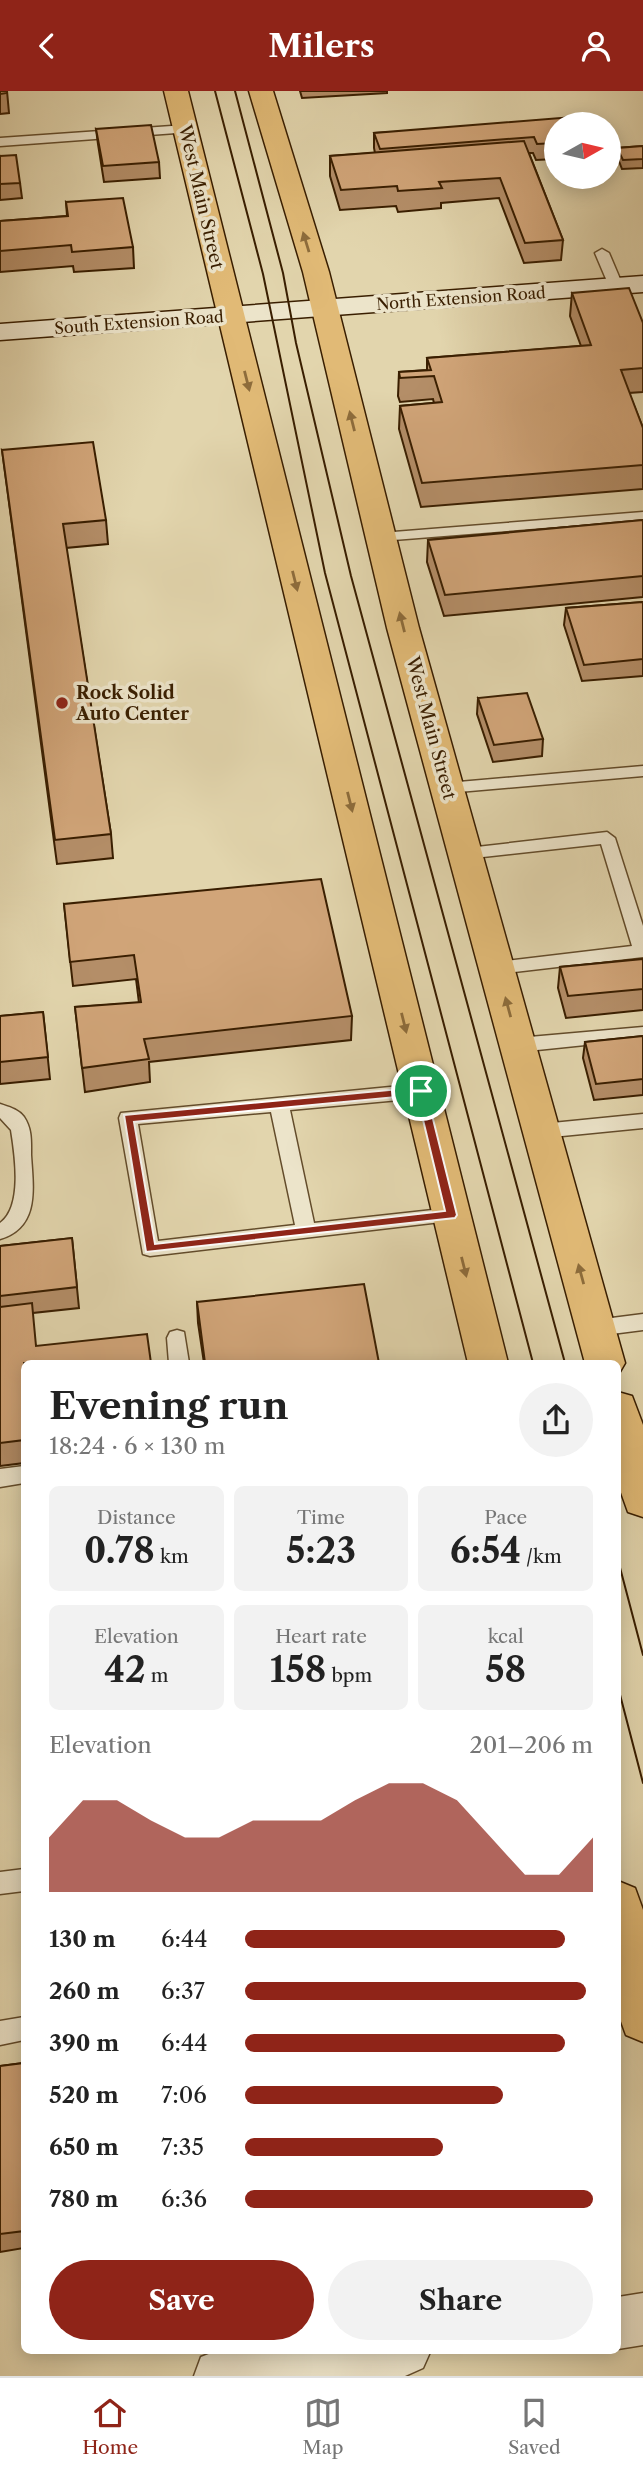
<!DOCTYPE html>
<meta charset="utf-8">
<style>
body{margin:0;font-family:"Libre Caslon Text",serif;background:#f2f2f2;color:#222;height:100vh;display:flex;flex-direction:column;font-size:26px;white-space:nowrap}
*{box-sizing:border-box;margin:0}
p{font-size:23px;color:#767676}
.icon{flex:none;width:38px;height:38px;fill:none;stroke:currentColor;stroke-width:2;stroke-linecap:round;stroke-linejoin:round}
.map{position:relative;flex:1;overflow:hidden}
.side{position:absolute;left:21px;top:1269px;width:600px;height:994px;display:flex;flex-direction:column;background:#fff;border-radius:10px;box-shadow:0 4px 18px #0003}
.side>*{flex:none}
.needle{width:46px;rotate:82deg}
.controls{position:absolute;left:544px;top:21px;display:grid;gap:14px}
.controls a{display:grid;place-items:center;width:77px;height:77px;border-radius:50%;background:#fff;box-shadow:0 4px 18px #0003;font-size:35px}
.pin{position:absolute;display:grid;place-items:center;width:60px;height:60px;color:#fff;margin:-30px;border:4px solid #fff;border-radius:50%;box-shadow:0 2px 7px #0007}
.round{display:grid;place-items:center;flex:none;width:74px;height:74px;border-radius:37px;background:#f2f2f2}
.headline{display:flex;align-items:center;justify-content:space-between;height:119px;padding:0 28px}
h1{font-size:38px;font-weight:700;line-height:52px}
.stats{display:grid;grid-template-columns:repeat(3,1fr);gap:10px;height:119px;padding:7px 28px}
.stats div{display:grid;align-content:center;border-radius:10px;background:#f2f2f2;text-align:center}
.stats b{font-size:35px;font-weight:700}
.stats small{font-size:19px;font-weight:400}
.stats p{font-size:19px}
.chart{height:196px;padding:14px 28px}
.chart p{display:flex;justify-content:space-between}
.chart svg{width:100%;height:126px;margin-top:7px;fill:#8f2418;opacity:.7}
.button{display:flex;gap:14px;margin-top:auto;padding:14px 28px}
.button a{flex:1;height:80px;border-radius:42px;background:#8f2418;color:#fff;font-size:28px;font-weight:700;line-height:80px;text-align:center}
.button a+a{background:#f2f2f2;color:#222}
ul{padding:0 28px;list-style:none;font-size:23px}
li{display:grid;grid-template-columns:112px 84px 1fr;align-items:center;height:52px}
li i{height:18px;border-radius:9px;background:#8f2418}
header{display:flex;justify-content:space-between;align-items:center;height:91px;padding:0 28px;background:#8f2418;color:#fff;font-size:32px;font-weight:700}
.menu{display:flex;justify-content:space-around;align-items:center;height:98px;border-top:2px solid #e0e0e0;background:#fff;font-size:19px;color:#767676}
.menu a{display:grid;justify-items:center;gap:4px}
.menu .selected{color:#8f2418}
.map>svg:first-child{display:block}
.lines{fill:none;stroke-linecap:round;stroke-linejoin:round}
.lane-casing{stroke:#634c2b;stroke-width:3}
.street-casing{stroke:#634c2b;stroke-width:3}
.secondary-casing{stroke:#391e00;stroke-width:3}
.primary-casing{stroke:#391e00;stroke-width:3}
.lane{fill:#ece4ca;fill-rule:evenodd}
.street{fill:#ece4ca;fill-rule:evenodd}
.secondary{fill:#ece4ca;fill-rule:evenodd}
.primary{fill:#e1ba76;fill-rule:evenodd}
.tram{stroke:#391e00;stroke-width:2}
.wall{fill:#b48e68;stroke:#391e00;stroke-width:2}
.building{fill:#d1a579;stroke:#391e00;stroke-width:2}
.oneway{fill:#8d6c3b}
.route{fill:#8f2418;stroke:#fff;stroke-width:2;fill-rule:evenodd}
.poi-dot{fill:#8f2418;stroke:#ece4ca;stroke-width:2.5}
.labels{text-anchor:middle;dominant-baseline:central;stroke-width:7;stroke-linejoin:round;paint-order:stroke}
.far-street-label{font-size:16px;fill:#391e00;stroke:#ece4ca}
.street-label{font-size:18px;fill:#391e00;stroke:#ece4ca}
.poi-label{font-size:18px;font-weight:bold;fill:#391e00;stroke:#ece4ca;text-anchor:start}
</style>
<header><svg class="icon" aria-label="back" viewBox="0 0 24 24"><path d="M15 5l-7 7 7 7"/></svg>Milers<svg class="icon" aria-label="person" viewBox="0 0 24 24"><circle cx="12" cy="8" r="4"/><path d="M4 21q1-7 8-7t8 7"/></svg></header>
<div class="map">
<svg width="643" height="2285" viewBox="0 0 643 2285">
<rect width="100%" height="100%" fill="#e2d5ad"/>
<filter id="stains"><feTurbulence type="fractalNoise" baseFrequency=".00286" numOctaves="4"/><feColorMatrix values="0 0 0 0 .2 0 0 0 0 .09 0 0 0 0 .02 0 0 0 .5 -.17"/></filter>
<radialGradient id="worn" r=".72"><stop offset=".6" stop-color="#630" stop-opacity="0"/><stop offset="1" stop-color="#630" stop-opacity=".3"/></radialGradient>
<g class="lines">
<g class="lane-casing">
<path id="lane" d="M 186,34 L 192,38 L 190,41 L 0,55 L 0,47 Z
M 602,158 L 609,162 L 623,195 L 621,198 L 616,199 L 609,195 L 595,162 Z
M 643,421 L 643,429 L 381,450 L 374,446 L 381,442 Z
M 643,675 L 643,685 L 447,702 L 439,697 L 447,692 Z
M 607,741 L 615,747 L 643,835 L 643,866 L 497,883 L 491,881 L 488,877 L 491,873 L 497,871 L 632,855 L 601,753 L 465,768 L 457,762 L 459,758 Z
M 643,936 L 643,948 L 518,961 L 512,959 L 509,954 L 512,949 L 518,947 Z
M 421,993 L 427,995 L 430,1000 L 427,1005 L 421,1007 L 290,1019 L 314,1132 L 451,1117 L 458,1119 L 461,1124 L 458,1129 L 150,1165 L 143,1163 L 119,1027 L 121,1022 ZM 271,1021 L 295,1134 L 158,1150 L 138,1033 Z
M 0,1013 C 9,1016 18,1018 24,1026 C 32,1038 31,1050 31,1064 C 33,1097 40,1136 0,1148 L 0,1132 C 23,1116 15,1064 11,1039 L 0,1027 Z
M 643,1023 L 643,1037 L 542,1047 L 535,1045 L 533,1040 L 535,1035 L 542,1033 Z
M 643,1223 L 643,1239 L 596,1245 L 589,1243 L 586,1237 L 589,1231 L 596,1229 Z
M 177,1239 L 184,1241 L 189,1272 L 169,1272 L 167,1247 L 170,1241 Z
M 24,1375 L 24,1392 L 0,1396 L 0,1378 Z
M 24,1778 L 24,1800 L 0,1803 L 0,1781 Z
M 24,1926 L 24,1949 L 0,1954 L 0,1930 Z"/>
</g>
<g class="street-casing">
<path id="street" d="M 643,2202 L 643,2254 L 618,2258 L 618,2206 Z
M 219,2259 L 431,2259 L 423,2277 L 405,2285 L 194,2285 L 201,2266 Z"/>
</g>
<g class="secondary-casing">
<path id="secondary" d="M 643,185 L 643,201 L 0,249 L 0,233 Z"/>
</g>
<g class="primary-casing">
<path id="primary" d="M 164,0 L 188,0 L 508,1272 L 468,1272 Z
M 249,0 L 273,0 L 329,181 L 419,537 L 625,1272 L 618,1284 L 618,1272 L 585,1272 L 387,537 L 303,181 Z
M 618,1301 L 632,1305 L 643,1334 L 643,1426 L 628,1421 L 618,1393 Z
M 618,1790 L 635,1797 L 643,1819 L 643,1951 L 626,1944 L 618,1922 Z"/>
</g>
<use href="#lane" class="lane"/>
<use href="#street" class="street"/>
<use href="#secondary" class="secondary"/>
<use href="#primary" class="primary"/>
<path class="tram" d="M 215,0 L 263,183 L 325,482 L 533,1272
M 235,0 L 283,182 L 296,252 L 351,485 L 565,1272
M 618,1469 L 643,1564
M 618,1596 L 643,1692"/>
</g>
<path class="wall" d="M 0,0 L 7,0 L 9,22 L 0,23 Z
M 300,0 L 387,0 L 387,2 L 302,7 Z
M 556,33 L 556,68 L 536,69 L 533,62 L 529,62 L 563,149 L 561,169 L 524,172 L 499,107 L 441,112 L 441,117 L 398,121 L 396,115 L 340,119 L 330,85 L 330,65 L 375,62 L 374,57 L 374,42 Z
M 96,38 L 159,71 L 160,87 L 104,91 L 98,53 Z
M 643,55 L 643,77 L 622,78 L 617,65 L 617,57 Z
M 0,65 L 20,92 L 22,107 L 0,109 Z
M 66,111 L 133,156 L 134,177 L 74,181 L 73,175 L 0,181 L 0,130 L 67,125 Z
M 572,202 L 643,232 L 643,301 L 629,302 L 643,337 L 643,398 L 421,416 L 399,338 L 400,315 L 434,312 L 433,308 L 400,311 L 398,305 L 399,281 L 427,279 L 427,267 L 581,255 L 570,225 Z
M 2,359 L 106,429 L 108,453 L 66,457 L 111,743 L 113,767 L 57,773 Z
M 643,429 L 643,506 L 444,525 L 427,471 L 428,449 Z
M 643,511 L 643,585 L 582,590 L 564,534 L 566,517 Z
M 478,607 L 543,648 L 542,665 L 493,671 L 477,623 Z
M 64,813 L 352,925 L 351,949 L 149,971 L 150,991 L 85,1001 L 75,916 L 139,912 L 136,888 L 73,895 Z
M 643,868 L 643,919 L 566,927 L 558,897 L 560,876 Z
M 43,921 L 50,988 L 0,993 L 0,925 Z
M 643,945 L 643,1004 L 594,1009 L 583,967 L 585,951 Z
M 72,1147 L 79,1217 L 33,1222 L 24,1272 L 24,1372 L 0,1375 L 0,1155 Z
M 197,1211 L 379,1272 L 204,1272 L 198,1232 Z
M 24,1972 L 24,2157 L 0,2161 L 0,1975 Z"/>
<path class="building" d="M 0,0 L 7,0 L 7,2 L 0,3 Z
M 573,26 L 576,33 L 556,33 L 556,52 L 537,53 L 534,46 L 380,58 L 374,42 Z
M 151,34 L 159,71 L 103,75 L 96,38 Z
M 524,50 L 563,149 L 525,152 L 500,87 L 439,91 L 442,97 L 398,100 L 397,95 L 341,99 L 330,65 Z
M 643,55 L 643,68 L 623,69 L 617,57 Z
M 16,64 L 20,92 L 0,93 L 0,65 Z
M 123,107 L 133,156 L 72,161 L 71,154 L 0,160 L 0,130 L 68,125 L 66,111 Z
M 629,197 L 643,232 L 643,277 L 621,279 L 643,337 L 643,374 L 422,392 L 400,315 L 442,311 L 434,285 L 400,287 L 399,281 L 431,279 L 427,267 L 591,254 L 572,202 Z
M 93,351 L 106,429 L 63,433 L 111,743 L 55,749 L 2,359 Z
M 643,429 L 643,485 L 445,504 L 428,449 Z
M 643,511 L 643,568 L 584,574 L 566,517 Z
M 527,602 L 543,648 L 494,654 L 478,607 Z
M 321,788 L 352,925 L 144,948 L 149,968 L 82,977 L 75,916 L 141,911 L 134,864 L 70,871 L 64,813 Z
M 643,868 L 643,898 L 568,905 L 560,876 Z
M 43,921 L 48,966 L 0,971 L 0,925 Z
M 643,945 L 643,988 L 596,993 L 585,951 Z
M 72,1147 L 77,1196 L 0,1205 L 0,1155 Z
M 364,1193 L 379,1272 L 205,1272 L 197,1211 Z
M 32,1212 L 36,1255 L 147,1243 L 151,1272 L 24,1272 L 24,1349 L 0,1352 L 0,1216 Z
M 24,1972 L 24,2140 L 0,2143 L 0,1975 Z"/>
<defs><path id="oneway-solid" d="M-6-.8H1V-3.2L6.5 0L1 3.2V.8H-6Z" transform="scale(1.75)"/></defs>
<g class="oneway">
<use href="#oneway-solid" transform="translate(306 151) rotate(-107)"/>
<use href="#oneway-solid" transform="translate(247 290) rotate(76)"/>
<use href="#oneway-solid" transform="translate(352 330) rotate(-104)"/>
<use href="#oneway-solid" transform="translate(295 490) rotate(76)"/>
<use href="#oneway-solid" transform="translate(402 531) rotate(-104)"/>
<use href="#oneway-solid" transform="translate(350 711) rotate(76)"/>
<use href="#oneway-solid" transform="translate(508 916) rotate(-105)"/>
<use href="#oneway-solid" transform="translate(404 932) rotate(76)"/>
<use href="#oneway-solid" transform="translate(464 1176) rotate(76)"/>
<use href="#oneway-solid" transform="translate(581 1183) rotate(-105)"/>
</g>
<path class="route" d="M 421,996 L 426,1000 L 457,1124 L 455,1127 L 146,1161 L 124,1024 ZM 417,1004 L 445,1120 L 155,1153 L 134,1031 Z"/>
<circle class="poi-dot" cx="62" cy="612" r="7"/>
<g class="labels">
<g class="far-street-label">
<text transform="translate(461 207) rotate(-4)">North Extension Road</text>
<text transform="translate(139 231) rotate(-4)">South Extension Road</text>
</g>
<g class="street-label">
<text transform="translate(201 106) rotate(77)">West Main Street</text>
<text transform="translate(431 637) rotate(75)">West Main Street</text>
</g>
<g class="poi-label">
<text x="76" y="602">Rock Solid<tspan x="76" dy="21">Auto Center</tspan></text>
</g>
</g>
<rect width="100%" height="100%" filter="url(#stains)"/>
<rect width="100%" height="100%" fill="url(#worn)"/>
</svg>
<div class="controls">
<a><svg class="needle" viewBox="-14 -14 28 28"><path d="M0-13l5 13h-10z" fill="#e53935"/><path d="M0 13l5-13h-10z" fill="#767676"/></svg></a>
</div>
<div class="pin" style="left:421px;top:1000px;background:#1e9e55"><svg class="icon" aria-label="arrive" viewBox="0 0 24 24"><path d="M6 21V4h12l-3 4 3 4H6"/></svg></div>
<section class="side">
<div class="headline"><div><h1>Evening run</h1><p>18:24 · 6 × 130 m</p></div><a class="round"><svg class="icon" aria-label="share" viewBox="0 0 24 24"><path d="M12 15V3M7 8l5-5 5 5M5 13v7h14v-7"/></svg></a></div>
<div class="stats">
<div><p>Distance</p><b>0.78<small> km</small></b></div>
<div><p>Time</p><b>5:23</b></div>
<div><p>Pace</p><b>6:54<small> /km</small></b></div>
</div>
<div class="stats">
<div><p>Elevation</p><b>42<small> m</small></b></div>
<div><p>Heart rate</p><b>158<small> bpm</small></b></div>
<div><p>kcal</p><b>58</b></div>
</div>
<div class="chart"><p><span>Elevation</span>201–206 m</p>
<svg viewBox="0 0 160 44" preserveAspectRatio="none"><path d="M0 44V25L10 12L20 12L30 19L40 25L50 25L60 19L70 19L80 19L90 12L100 6L110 6L120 12L130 25L140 38L150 38L160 25V44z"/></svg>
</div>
<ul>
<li><b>130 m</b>6:44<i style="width:92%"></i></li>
<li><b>260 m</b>6:37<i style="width:98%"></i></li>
<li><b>390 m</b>6:44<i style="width:92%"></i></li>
<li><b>520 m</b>7:06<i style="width:74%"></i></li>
<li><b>650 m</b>7:35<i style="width:57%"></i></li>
<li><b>780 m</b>6:36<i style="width:100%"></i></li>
</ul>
<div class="button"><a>Save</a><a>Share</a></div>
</section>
</div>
<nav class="menu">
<a class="selected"><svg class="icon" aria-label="home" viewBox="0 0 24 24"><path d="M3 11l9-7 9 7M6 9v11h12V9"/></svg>Home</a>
<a><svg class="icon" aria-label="map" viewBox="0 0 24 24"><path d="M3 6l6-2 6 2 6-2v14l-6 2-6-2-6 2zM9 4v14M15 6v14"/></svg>Map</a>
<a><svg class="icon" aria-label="saved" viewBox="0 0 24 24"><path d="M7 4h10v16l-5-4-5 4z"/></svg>Saved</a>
</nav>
